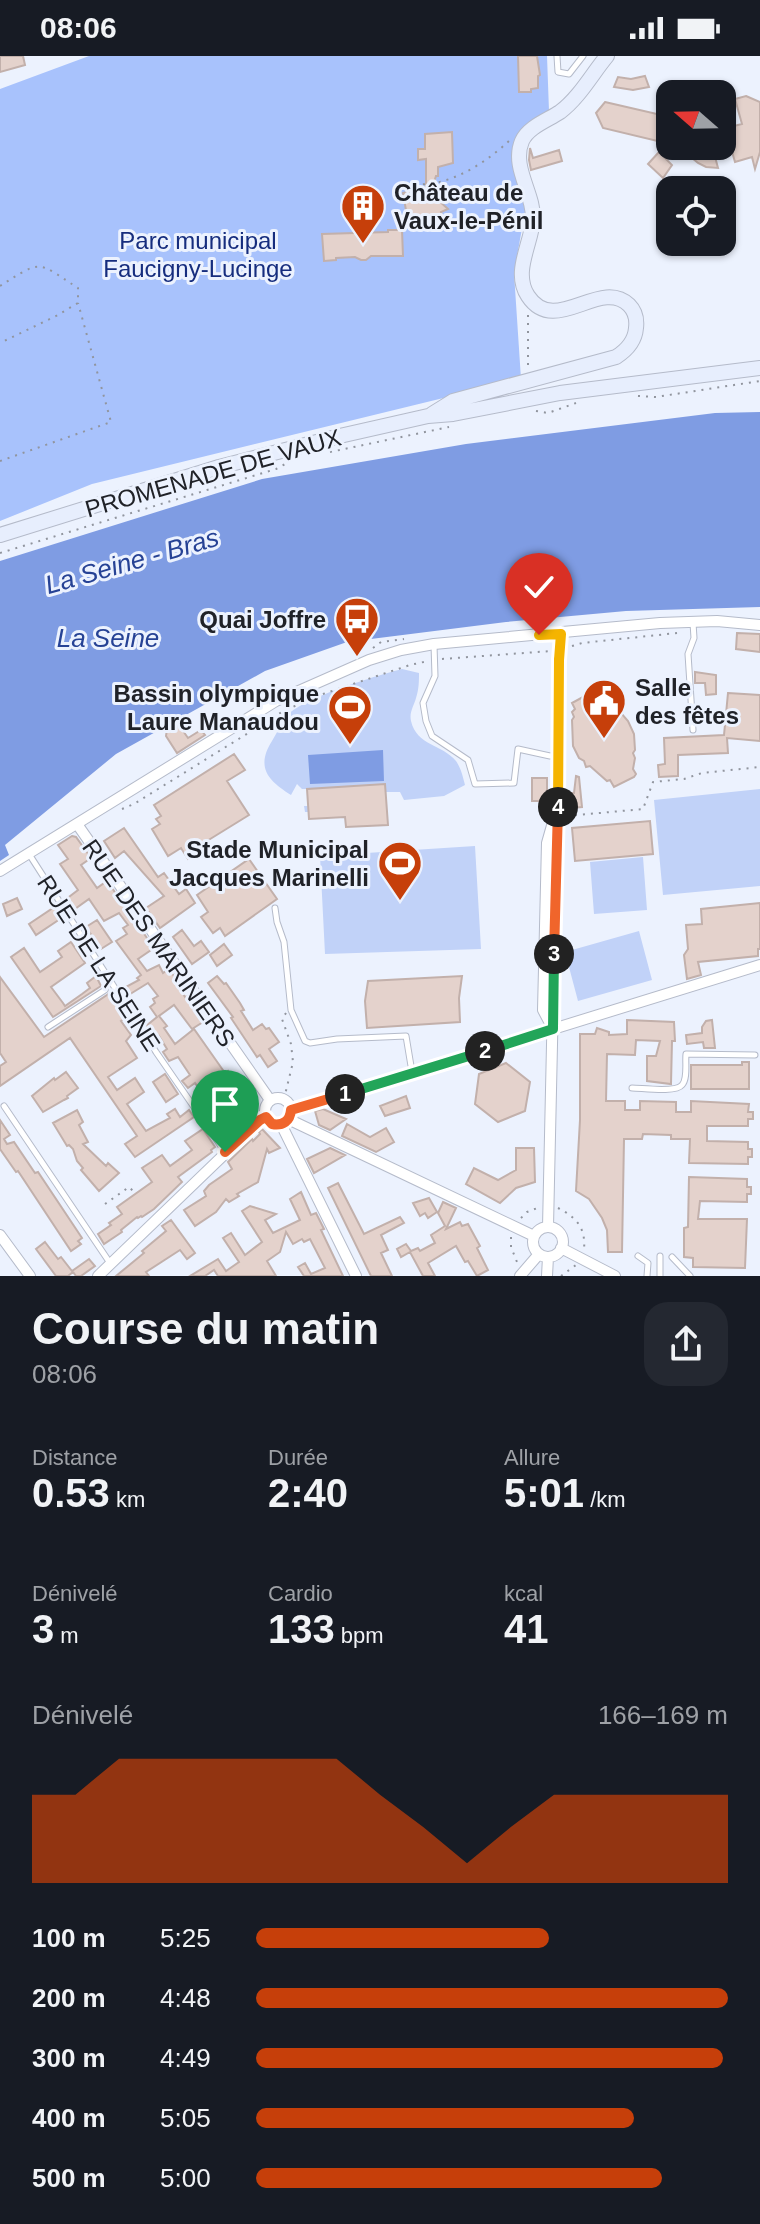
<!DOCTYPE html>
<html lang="fr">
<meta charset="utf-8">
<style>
body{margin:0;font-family:Arial,sans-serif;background:#242831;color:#f1f3f6;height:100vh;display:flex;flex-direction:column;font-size:30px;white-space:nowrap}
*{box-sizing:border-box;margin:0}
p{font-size:26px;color:#9ea1a6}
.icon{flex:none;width:44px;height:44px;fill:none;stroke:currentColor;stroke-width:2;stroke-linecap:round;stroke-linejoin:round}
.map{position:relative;height:1220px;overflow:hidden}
.panel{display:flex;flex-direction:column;background:#171b24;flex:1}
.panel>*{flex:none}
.needle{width:52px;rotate:290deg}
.fabs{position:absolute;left:656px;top:24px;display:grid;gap:16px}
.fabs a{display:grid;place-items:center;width:80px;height:80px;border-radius:16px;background:#171b24;box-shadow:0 2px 6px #0004;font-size:40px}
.pin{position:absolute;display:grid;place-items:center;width:68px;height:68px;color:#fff;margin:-82px -34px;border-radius:50% 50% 50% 0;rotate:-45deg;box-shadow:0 0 8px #0007}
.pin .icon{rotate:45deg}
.km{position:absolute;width:40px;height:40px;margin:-20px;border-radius:50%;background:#222;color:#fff;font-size:22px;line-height:40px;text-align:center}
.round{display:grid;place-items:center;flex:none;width:84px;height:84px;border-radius:24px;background:#242831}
.head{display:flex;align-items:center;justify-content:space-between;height:136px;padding:0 32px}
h1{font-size:44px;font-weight:600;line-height:60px}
.stats{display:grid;grid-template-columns:repeat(3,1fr);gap:12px;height:136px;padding:8px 32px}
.stats div{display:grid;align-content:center}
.stats b{font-size:40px;font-weight:600}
.stats small{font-size:22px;font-weight:400}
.stats p{font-size:22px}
.chart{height:224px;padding:16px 32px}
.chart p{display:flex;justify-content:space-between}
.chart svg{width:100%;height:144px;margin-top:8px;fill:#c63f0a;opacity:.7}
ul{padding:0 32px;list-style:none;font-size:26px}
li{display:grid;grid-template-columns:128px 96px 1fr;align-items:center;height:60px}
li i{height:20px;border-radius:10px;background:#c63f0a}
.status{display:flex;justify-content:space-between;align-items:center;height:56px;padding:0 40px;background:#171b24;direction:ltr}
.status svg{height:22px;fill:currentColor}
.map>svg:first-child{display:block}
.green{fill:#c1d2f8}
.forest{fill:#a8c2fc}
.water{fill:#7f9ce3}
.building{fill:#e4d2cc;stroke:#c2b0ab;stroke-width:2}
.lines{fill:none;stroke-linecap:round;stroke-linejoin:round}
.lane-casing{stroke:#b5bbca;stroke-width:7}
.street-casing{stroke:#b5bbca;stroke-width:12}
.secondary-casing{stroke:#b5bbca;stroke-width:16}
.path{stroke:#91959e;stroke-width:2;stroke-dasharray:2 6;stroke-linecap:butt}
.lane{stroke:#fff;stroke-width:5}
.street{stroke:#fff;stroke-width:10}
.secondary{stroke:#e7eefd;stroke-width:14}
.split-1-casing{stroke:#fff;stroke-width:16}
.split-2-casing{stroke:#fff;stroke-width:16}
.split-3-casing{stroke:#fff;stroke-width:16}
.split-4-casing{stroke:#fff;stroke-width:16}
.split-5-casing{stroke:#fff;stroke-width:16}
.split-6-casing{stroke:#fff;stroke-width:16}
.split-1{stroke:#f0652b;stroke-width:10}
.split-2{stroke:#22a559;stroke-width:10}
.split-3{stroke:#22a559;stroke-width:10}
.split-4{stroke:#f0652b;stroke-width:10}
.split-5{stroke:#f5b400;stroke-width:10}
.split-6{stroke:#f5b400;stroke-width:10}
.labels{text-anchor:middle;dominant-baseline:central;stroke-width:6;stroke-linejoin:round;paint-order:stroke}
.poi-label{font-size:24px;font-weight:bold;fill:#202228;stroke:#ecf2fe;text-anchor:end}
.park-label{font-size:24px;fill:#162d7e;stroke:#ecf2fe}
.street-label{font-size:24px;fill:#202228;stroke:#ecf2fe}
.water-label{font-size:26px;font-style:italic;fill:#264295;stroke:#ecf2fe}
</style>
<div class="status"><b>08:06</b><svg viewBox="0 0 49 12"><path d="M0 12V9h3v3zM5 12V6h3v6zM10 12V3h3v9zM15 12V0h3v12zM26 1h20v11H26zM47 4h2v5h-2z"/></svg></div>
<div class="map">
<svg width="760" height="1220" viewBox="0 0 760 1220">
<rect width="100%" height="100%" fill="#ecf2fe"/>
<path class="green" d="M 402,613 L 419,617 C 419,625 419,633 416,642 C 414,650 409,656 411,665 C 417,690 442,688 456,705 C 461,712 463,721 465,729 L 444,740 L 404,744 L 400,736 L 386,736 L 387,758 L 309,763 L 308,756 L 305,756 L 304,750 L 308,750 L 307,733 L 302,733 L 297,728 L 291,739 C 269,725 255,712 272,685 C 277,677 282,666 288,659 C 304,641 376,620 402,613 Z
M 760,733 L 760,830 L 663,839 L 654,744 Z
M 475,790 L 481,893 L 325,898 L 320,800 Z
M 643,801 L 647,854 L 594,858 L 590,806 Z
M 639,875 L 652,924 L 578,945 L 565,896 Z"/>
<path class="forest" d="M 89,0 L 547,0 L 549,55 L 518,82 L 526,150 L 514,217 L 521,323 L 92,428 L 0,465 L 0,33 Z"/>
<path class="water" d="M 760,356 L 760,551 L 626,555 L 506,566 L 347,586 L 265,615 L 116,698 L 5,789 L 9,799 L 0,805 L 0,505 L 262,423 L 466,388 L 715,357 Z
M 383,694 L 384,725 L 310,728 L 308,699 Z"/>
<path class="building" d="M 0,0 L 23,0 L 25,9 L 0,16 Z
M 518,0 L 537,0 L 540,19 L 538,20 L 538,32 L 531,33 L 531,36 L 519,36 Z
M 645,20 L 649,31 L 633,34 L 614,31 L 618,21 L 631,23 Z
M 746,40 L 760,46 L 760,96 L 755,113 L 752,101 L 735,106 L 731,92 L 714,97 L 718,112 L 706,111 L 698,107 L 691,101 L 684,90 L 722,90 L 722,63 L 730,71 L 742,68 L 735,43 Z
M 605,46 L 670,61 L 670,88 L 603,72 L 596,57 Z
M 452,76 L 453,107 L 438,111 L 438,120 L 436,120 L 433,129 L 441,141 L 438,144 L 448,153 L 441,156 L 442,159 L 432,163 L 431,160 L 408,166 L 403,137 L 426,131 L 426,103 L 418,104 L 418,93 L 425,93 L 425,78 Z
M 530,92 L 533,102 L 559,94 L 562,105 L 531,114 L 529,104 Z
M 659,96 L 672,109 L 663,122 L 648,108 Z
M 388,174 L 402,174 L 403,200 L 371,200 L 366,204 L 361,204 L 355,201 L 336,202 L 336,204 L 324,205 L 322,178 L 388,176 Z
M 737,577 L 760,578 L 760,596 L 736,593 Z
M 695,616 L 716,619 L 716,638 L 706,639 L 705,627 L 695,627 Z
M 594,635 L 597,642 L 601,642 L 610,651 L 621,657 L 628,665 L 634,678 L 635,694 L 633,697 L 635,702 L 633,713 L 636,718 L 634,721 L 614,731 L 610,724 L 607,725 L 590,710 L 586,711 L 584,705 L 579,702 L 573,690 L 572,664 L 574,661 L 572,656 L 575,653 L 572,647 Z
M 728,637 L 760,639 L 760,685 L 727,682 L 728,697 L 678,699 L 678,720 L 659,721 L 658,709 L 665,708 L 664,682 L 724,679 Z
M 175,669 L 181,672 L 188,682 L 201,674 L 205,679 L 177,697 L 166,680 L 167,673 Z
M 234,698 L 245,714 L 227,725 L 249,759 L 194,793 L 197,798 L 188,803 L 181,792 L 168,800 L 152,773 L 160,768 L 156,763 L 161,760 L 154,749 Z
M 576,720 L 579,721 L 582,751 L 571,752 L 570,737 L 574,737 Z
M 532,722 L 547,722 L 547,745 L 532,745 Z
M 385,728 L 388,769 L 346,771 L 345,761 L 309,763 L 307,733 Z
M 650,765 L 653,798 L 575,805 L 572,772 Z
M 124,772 L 158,821 L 164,817 L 179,838 L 186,833 L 195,847 L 160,872 L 146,852 L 164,840 L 124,795 L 115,802 L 104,785 Z
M 72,780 L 76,781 L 91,802 L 81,809 L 97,832 L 107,825 L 154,892 L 138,903 L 147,915 L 159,909 L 163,917 L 169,913 L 178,926 L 176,927 L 185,941 L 187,940 L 195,950 L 192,951 L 203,966 L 192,973 L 174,949 L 159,960 L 167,970 L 164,972 L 175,988 L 194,973 L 225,1017 L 228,1015 L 232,1021 L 242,1035 L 238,1037 L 254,1059 L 231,1081 L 224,1085 L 199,1048 L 206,1043 L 195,1027 L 188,1032 L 182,1025 L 190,1019 L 178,1001 L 169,1005 L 163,996 L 167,993 L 159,980 L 155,983 L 146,970 L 157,961 L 150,951 L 155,947 L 153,943 L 158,940 L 148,927 L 127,940 L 122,933 L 139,924 L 137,922 L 141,919 L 116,885 L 127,878 L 123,872 L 128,869 L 119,857 L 104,865 L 89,843 L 72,855 L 65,844 L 78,834 L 60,808 L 68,803 L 58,789 Z
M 249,803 L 277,843 L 225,880 L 220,872 L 213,877 L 201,861 L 208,856 L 197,839 Z
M 17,842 L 22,853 L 7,860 L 3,848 Z
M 760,847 L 760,893 L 758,893 L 758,900 L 698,906 L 701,919 L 687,923 L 684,899 L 688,893 L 686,869 L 702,868 L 701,853 Z
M 56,850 L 63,861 L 36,879 L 29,868 Z
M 97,864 L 112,886 L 101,893 L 86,871 Z
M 182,874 L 194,890 L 201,885 L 209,896 L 192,908 L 173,881 Z
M 71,886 L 85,907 L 51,931 L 63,947 L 65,950 L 82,938 L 90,932 L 87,927 L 96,920 L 101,930 L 53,961 L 11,901 L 24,892 L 40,916 L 62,901 L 58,895 Z
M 224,888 L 232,899 L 217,910 L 210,899 Z
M 217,920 L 224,928 L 226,927 L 240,947 L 244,954 L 241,955 L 253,974 L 262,968 L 266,973 L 269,972 L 279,986 L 269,993 L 277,1005 L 268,1011 L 260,999 L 257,1001 L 231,962 L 233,961 L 208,927 Z
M 462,920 L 459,942 L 460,966 L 367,972 L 365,945 L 368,925 Z
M 0,921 L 44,981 L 110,937 L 113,939 L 117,946 L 116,949 L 126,962 L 121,965 L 131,979 L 126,985 L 137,1002 L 108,1021 L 117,1034 L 135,1022 L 144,1036 L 127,1048 L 146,1075 L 170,1062 L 167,1058 L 175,1053 L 180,1061 L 189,1054 L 194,1061 L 135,1101 L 125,1088 L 137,1080 L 70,982 L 0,1030 L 0,1010 L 6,1006 L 0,997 Z
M 627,964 L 674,966 L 675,985 L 672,985 L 671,1028 L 647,1025 L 647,1000 L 656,1000 L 660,985 L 636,984 L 635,999 L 607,998 L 606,1045 L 625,1045 L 625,1054 L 640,1054 L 640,1045 L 676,1046 L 676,1056 L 691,1056 L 691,1045 L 749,1048 L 748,1056 L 753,1056 L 753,1063 L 748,1063 L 748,1070 L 707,1070 L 707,1085 L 748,1086 L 748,1093 L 752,1093 L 752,1101 L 748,1101 L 748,1108 L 689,1107 L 690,1083 L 671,1083 L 671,1079 L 643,1078 L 642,1083 L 624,1083 L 622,1196 L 608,1196 L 607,1174 L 602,1162 L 589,1143 L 576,1135 L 580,1064 L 580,978 L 595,978 L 597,972 L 609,976 L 609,979 L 627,978 Z
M 712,964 L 715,992 L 704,992 L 703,986 L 687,988 L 686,979 L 702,977 L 702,971 L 706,965 Z
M 742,1006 L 749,1006 L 749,1033 L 691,1033 L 691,1009 L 742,1009 Z
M 506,1007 L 530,1026 L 525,1055 L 498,1066 L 475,1048 L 479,1018 Z
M 66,1016 L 78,1032 L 67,1040 L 68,1042 L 64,1044 L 43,1056 L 32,1040 L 54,1022 L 55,1024 Z
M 165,1018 L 178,1038 L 166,1046 L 153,1026 Z
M 406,1040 L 410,1052 L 385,1060 L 380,1050 Z
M 323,1053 L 346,1063 L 330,1074 L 319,1069 L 315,1055 Z
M 77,1054 L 83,1066 L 79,1069 L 88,1086 L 83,1088 L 106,1110 L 108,1107 L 119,1117 L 99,1135 L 81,1114 L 83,1112 L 77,1105 L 73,1093 L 69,1089 L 67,1090 L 53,1067 Z
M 0,1064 L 10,1079 L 4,1083 L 7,1088 L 14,1086 L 35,1117 L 38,1116 L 82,1182 L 78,1185 L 81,1188 L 71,1195 L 18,1115 L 16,1116 L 0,1093 Z
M 347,1068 L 370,1081 L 386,1072 L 394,1086 L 376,1096 L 342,1080 Z
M 203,1073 L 215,1091 L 211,1094 L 212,1096 L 178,1121 L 182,1126 L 154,1153 L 142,1161 L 141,1160 L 138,1162 L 137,1161 L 121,1174 L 122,1176 L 104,1188 L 98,1178 L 111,1169 L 109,1167 L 122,1158 L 117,1151 L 152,1126 L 142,1112 L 162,1099 L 170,1110 L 192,1094 L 185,1085 Z
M 262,1073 L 280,1092 L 269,1097 L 267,1093 L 258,1126 L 237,1138 L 239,1140 L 229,1146 L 226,1143 L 216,1156 L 195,1170 L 184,1154 L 206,1140 L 204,1135 L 209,1129 L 232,1113 L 228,1106 L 252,1083 L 253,1085 L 260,1078 L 259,1076 Z
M 330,1092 L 345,1099 L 314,1117 L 307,1103 Z
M 516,1092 L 534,1092 L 535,1126 L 516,1132 L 500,1147 L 466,1128 L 474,1112 L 498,1124 L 516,1114 Z
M 689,1121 L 747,1123 L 747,1131 L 751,1131 L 751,1138 L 747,1138 L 747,1146 L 700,1145 L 698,1163 L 747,1163 L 745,1212 L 693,1211 L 693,1202 L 684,1201 L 684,1172 L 688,1171 Z
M 338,1127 L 364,1178 L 400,1161 L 404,1167 L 381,1179 L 388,1194 L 381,1197 L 392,1220 L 371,1220 L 328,1132 Z
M 301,1136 L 311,1159 L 316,1157 L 324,1173 L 321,1174 L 343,1220 L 304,1220 L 298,1211 L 305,1207 L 311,1218 L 325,1212 L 310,1183 L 304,1186 L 302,1183 L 293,1188 L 286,1176 L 280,1196 L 267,1205 L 276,1220 L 218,1220 L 214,1214 L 205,1220 L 190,1220 L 218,1203 L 226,1215 L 239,1206 L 223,1182 L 231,1177 L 245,1199 L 262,1186 L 242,1155 L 250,1150 L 276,1158 L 265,1164 L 273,1177 L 300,1164 L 290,1143 Z
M 429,1142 L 437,1156 L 428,1162 L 425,1157 L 420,1160 L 413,1147 Z
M 443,1146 L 456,1152 L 446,1173 L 460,1166 L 462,1170 L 468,1168 L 480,1190 L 477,1192 L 488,1214 L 477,1220 L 468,1205 L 465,1206 L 456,1190 L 428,1207 L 435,1220 L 423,1220 L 410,1196 L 401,1201 L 397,1193 L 406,1188 L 411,1195 L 418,1192 L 420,1195 L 435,1187 L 431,1179 L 445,1170 L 438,1157 Z
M 171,1164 L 195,1197 L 187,1203 L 180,1194 L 146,1216 L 149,1220 L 116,1220 L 144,1197 L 142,1195 L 166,1175 L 162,1170 Z
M 45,1186 L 58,1203 L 61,1201 L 72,1215 L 89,1203 L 95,1210 L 81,1220 L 76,1220 L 73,1216 L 68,1220 L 56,1220 L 36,1193 Z"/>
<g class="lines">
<g class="lane-casing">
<path id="lane" d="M 557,0 L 558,16 L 569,18 L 583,0
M 434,589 L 435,620 L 423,647 L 426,665 L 432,680 L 468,704 L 475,728 L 514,727 L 518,693 L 550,700 L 559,699
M 693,674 L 688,598 L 694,582 L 693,567
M 29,798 L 156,996 L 225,1096
M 275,852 L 277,866 L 284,886 L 291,954 L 305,985 L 310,987 L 337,983 L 406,980 L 412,1016
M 48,971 L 105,934
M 632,1032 C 642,1032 676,1037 682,1029 C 688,1023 685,1006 686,998 L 755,999
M 4,1050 L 110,1207
M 638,1200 L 648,1207 L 647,1220
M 672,1201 L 690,1220
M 660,1220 L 660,1200"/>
</g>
<g class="street-casing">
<path id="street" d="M 77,768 L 270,1044
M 0,815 L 276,645 L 369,604 L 401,594 L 434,588 L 660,567 L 717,565 L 760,569
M 552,971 L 543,954 L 547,787 L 553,766
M265 1055a13 13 0 1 1 26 0a13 13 0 1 1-26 0Z
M 291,1054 L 760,909
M 288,1063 L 534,1180
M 281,1068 L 356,1220
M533 1186a15 15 0 1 1 30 0a15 15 0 1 1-30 0Z
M 548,1171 L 561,578
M 0,1179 L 30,1220
M 561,1192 L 615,1220
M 98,1220 L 260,1064 L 266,1061
M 520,1220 L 539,1198
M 547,1220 L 548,1201"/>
</g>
<g class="secondary-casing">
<path id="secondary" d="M 432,358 L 453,345 L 616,301 C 627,294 635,285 636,272 C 637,264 635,255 629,249 C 600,221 555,281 528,240 C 512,216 532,187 533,163 C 534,137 511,111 522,85 C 528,71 548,64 560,56 C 579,42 592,18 607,0
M 0,479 L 219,411 L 344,379 L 428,360 L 453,358 L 560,337 L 760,312"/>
</g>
<path class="path" d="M 407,130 C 417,129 429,128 439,126 C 465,120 491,102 510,84
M 0,230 C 43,203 36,205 78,232 L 78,247 L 56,260 L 0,287
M 528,259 L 528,312
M 638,340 L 656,341 L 760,325
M 536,355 L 548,357 L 576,347
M 330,396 L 449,371
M 0,405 L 111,366 L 78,247
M 0,497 L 276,413 L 289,406
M 572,590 L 582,587 L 677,577
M 373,592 L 381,586 L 404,583
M 442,603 L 551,595
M 122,753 L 134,748 L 282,656 L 314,641 L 410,609 L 428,605
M 567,760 L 643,753 L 653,726 L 684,723 L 702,717 L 760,711
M 284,1043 L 293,1006 L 291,988 L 282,963 L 286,957
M 105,1148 L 129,1131 L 133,1135
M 558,1152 C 576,1161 586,1172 584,1193
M 521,1162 L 527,1156 L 540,1151
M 511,1181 L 511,1191 L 517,1206
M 561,1220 L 576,1209"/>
<use href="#lane" class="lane"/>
<use href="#street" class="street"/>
<use href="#secondary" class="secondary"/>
</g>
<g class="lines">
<g class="split-1-casing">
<path id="split-1" d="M 225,1096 L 260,1064 L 266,1061 L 272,1068 C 283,1070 290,1065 291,1054 L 345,1038"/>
</g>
<g class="split-2-casing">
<path id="split-2" d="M 345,1038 L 485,995"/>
</g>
<g class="split-3-casing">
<path id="split-3" d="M 485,995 L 553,973 L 554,898"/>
</g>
<g class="split-4-casing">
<path id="split-4" d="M 554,898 L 558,751"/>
</g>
<g class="split-5-casing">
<path id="split-5" d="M 558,751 L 559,604"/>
</g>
<g class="split-6-casing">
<path id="split-6" d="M 539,579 L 561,578 L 559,604"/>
</g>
<use href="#split-1" class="split-1"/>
<use href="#split-2" class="split-2"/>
<use href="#split-3" class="split-3"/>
<use href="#split-4" class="split-4"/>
<use href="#split-5" class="split-5"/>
<use href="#split-6" class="split-6"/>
</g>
<defs>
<g id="building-pin" transform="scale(2.3)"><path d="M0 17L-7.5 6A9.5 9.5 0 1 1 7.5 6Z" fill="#c63f0a" stroke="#ecf2fe"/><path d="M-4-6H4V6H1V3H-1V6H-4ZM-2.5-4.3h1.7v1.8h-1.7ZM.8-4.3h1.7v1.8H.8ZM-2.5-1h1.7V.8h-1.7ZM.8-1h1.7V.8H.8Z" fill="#fff"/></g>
<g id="bus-pin" transform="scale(2.3)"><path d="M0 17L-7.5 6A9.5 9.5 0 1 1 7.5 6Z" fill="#c63f0a" stroke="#ecf2fe"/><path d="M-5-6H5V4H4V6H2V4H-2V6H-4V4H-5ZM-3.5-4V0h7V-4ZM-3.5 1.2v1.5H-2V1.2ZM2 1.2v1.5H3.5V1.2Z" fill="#fff"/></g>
<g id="civic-pin" transform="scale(2.3)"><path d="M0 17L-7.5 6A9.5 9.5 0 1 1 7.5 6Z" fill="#c63f0a" stroke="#ecf2fe"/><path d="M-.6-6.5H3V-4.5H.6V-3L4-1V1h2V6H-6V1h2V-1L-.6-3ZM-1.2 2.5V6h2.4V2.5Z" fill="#fff"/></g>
<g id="stadium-pin" transform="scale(2.3)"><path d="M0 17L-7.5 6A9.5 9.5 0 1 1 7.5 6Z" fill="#c63f0a" stroke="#ecf2fe"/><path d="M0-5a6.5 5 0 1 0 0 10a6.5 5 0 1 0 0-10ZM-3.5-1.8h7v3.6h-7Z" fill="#fff"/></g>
</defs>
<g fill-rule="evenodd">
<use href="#building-pin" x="363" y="150"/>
<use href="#bus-pin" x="357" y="563"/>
<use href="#civic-pin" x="604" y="645"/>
<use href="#stadium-pin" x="350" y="651"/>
<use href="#stadium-pin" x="400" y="807"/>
</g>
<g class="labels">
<g class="poi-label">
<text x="394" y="136" text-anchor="start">Château de<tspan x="394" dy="28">Vaux-le-Pénil</tspan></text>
<text x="326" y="563">Quai Joffre</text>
<text x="635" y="631" text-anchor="start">Salle<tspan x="635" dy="28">des fêtes</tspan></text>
<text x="319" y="637">Bassin olympique<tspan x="319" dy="28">Laure Manaudou</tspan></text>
<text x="369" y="793">Stade Municipal<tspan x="369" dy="28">Jacques Marinelli</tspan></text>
</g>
<g class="park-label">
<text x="198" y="184">Parc municipal<tspan x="198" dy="28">Faucigny-Lucinge</tspan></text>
</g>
<g class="street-label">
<text transform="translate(213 417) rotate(-16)">PROMENADE DE VAUX</text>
<text transform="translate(159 887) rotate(55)">RUE DES MARINIERS</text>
<text transform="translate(99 907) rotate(57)">RUE DE LA SEINE</text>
</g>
<g class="water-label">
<text transform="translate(132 505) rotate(-16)">La Seine - Bras</text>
<text x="108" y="582">La Seine</text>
</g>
</g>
</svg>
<div class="fabs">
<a><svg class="needle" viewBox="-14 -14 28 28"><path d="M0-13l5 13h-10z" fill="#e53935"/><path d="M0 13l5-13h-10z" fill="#9ea1a6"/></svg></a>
<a><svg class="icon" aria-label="locate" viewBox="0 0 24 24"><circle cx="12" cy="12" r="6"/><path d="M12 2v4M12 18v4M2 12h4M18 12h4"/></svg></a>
</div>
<div class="pin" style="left:225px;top:1096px;background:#1e9e55"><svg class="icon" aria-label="arrive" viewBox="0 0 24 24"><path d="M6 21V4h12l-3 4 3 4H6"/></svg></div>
<div class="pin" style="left:539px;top:579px;background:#d93025"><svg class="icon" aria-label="check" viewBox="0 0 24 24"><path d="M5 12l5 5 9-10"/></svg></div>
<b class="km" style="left:345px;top:1038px">1</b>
<b class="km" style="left:485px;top:995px">2</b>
<b class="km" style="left:554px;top:898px">3</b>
<b class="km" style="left:558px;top:751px">4</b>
</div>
<section class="panel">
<div class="head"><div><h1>Course du matin</h1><p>08:06</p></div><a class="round"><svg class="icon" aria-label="share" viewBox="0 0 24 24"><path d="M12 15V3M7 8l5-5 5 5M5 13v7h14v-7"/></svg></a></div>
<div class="stats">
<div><p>Distance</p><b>0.53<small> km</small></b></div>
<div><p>Durée</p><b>2:40</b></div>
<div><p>Allure</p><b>5:01<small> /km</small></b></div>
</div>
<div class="stats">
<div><p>Dénivelé</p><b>3<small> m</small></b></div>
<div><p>Cardio</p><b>133<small> bpm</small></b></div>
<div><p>kcal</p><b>41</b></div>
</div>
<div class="chart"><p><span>Dénivelé</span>166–169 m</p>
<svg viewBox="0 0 160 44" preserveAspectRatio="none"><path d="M0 44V17L10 17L20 6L30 6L40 6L50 6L60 6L70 6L80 17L90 27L100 38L110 27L120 17L130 17L140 17L150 17L160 17V44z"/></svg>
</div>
<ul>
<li><b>100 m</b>5:25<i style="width:62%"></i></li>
<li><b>200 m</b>4:48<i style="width:100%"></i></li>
<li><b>300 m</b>4:49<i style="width:99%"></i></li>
<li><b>400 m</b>5:05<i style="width:80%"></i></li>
<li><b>500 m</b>5:00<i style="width:86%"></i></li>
</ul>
</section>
